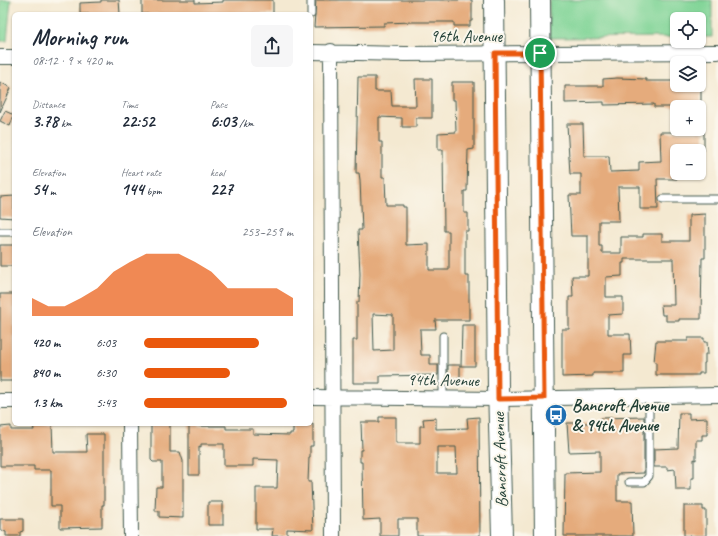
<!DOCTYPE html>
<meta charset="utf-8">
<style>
body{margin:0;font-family:Caveat,sans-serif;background:#f6f6f7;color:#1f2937;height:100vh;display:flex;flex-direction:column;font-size:15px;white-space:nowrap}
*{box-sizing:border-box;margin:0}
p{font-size:13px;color:#747a83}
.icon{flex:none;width:22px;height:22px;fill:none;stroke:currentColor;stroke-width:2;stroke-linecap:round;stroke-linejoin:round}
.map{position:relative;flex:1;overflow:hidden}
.details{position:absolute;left:12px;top:12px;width:301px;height:414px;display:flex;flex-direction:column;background:#fff;border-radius:6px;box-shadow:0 1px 3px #0004}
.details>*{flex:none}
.buttons{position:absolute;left:670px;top:12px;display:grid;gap:8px}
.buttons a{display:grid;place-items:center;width:36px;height:36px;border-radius:6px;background:#fff;box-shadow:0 1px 3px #0004;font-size:20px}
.pin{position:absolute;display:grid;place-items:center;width:34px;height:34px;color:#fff;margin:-17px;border:2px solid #fff;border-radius:50%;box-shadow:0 1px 4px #0007}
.round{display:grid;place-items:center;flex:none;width:42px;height:42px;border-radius:6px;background:#f6f6f7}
.head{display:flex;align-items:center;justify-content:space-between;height:68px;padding:0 20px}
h1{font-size:22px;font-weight:800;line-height:30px}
.figures{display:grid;grid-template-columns:repeat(3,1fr);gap:6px;height:68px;padding:4px 20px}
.figures div{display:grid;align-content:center}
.figures b{font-size:17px;font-weight:800}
.figures small{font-size:11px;font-weight:400}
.figures p{font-size:11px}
.chart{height:112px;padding:8px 20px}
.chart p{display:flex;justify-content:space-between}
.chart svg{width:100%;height:72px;margin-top:4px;fill:#ea580c;opacity:.7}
ul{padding:0 20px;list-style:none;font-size:13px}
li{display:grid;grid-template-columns:64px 48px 1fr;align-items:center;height:30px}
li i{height:10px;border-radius:5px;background:#ea580c}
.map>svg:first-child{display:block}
.green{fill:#80d496;stroke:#508865}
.building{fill:#e5ab7c;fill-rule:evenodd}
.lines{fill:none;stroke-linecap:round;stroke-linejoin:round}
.service-casing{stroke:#3f574c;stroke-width:9}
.minor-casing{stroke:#3f574c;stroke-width:16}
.secondary-casing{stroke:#3f574c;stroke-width:22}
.service{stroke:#fff;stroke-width:7}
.minor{stroke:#fff;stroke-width:14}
.secondary{stroke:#fff;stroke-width:20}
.route-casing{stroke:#fff;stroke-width:8}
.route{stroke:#ea580c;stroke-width:5}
.labels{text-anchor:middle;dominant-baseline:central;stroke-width:4;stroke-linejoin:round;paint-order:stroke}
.street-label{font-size:17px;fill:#1f3d34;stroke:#fbf7ec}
.poi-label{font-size:17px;font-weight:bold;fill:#1f3d34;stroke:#fbf7ec;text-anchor:start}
</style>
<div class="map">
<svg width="718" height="536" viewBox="0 0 718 536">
<rect width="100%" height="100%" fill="#fbf7ec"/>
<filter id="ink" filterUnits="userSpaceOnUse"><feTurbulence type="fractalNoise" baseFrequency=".025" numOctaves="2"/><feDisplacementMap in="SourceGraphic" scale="8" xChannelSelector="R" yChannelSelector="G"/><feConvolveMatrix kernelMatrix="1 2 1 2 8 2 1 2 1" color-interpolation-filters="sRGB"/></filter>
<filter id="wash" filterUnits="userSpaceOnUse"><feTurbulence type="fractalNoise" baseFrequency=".012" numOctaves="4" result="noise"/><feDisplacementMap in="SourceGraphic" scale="16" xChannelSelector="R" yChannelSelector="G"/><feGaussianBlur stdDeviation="0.9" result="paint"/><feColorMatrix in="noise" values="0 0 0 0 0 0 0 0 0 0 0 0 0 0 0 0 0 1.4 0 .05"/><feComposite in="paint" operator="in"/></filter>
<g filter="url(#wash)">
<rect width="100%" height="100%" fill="#f4e9d1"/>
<path class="green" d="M 0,0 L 11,0 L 7,41 L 0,41 Z
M 549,0 L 712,0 L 712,37 L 699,37 L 699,19 L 677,19 L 677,37 L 549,38 Z"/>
<g id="blocks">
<path class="building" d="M 101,0 L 119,0 L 120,14 L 80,14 L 80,3 L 101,2 Z
M 142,0 L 195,0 L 195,3 L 223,2 L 223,0 L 273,0 L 273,14 L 142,14 Z
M 316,0 L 472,0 L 472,21 L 470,21 L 470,26 L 454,26 L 454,22 L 413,22 L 384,23 L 384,26 L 314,27 Z
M 358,77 L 375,77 L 375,91 L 391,91 L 392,106 L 416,106 L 415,79 L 432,79 L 432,118 L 416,118 L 416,127 L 402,127 L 402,118 L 379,117 L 379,142 L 382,142 L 382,177 L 385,177 L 386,205 L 403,205 L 403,207 L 406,207 L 406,245 L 429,244 L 429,270 L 449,270 L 449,231 L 444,231 L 443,150 L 438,150 L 438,133 L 456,132 L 455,100 L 452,100 L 452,82 L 474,82 L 474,149 L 468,150 L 467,191 L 464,191 L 464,213 L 468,213 L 468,231 L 465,231 L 465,276 L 469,276 L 469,320 L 435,320 L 436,329 L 420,329 L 421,355 L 430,355 L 430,365 L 438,365 L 438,375 L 380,376 L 380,383 L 353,383 L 353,340 L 357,340 L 357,302 L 359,302 L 360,274 L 358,230 L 362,230 L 360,180 L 359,173 L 356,173 ZM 373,314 L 393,315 L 393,350 L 374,351 Z
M 617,78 L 646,79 L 646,81 L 677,81 L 677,85 L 701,85 L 701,107 L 654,107 L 654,104 L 604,105 L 604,102 L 565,103 L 565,86 L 603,86 L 603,79 Z
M 0,82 L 11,88 L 0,112 Z
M 5,111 L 14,115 L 10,126 L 0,121 Z
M 567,124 L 583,124 L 584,156 L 609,156 L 610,172 L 639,171 L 639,162 L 661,161 L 660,132 L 704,132 L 704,151 L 677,151 L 677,179 L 657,179 L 658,209 L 640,209 L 640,187 L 618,187 L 619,221 L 599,221 L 599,246 L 602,246 L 602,253 L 621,253 L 621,237 L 643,237 L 643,234 L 662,234 L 662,241 L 689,241 L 689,215 L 705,214 L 705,258 L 702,258 L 701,319 L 679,319 L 679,321 L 666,321 L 666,315 L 662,315 L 661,305 L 674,305 L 673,259 L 624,259 L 624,263 L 622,263 L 622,276 L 606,277 L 606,297 L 623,297 L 623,314 L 608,315 L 608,334 L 630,334 L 631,355 L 624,355 L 624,373 L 593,373 L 593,376 L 562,377 L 562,329 L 569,329 L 569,297 L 573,297 L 572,276 L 588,276 L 588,236 L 571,236 L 569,195 L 581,195 L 581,174 L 570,174 Z
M 14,196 L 14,218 L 0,217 L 0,197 Z
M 0,245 L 14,245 L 14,266 L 0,266 Z
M 0,294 L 14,294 L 14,381 L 0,381 Z
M 462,325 L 475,325 L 475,366 L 461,366 Z
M 688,338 L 704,338 L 704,342 L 707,342 L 708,354 L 705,354 L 705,363 L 704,363 L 704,373 L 699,373 L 699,375 L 656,375 L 656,362 L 654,362 L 656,341 L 688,341 Z
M 448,365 L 460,365 L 460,378 L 448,379 Z
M 679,413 L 689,413 L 689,419 L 707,418 L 707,435 L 702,435 L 702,440 L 696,440 L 696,460 L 694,459 L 694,478 L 691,478 L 691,490 L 676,490 L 675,469 L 667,470 L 667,467 L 654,467 L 654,449 L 678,448 Z
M 379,417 L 396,417 L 396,443 L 420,443 L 420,426 L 424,426 L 423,419 L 436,418 L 436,429 L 468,428 L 467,418 L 479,417 L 480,536 L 417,536 L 417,519 L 398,519 L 398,536 L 380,536 L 380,519 L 363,520 L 362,462 L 360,462 L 360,450 L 362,450 L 361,422 L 379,422 ZM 437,447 L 456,447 L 457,473 L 437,473 Z
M 644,417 L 644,473 L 617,474 L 617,501 L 632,501 L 633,536 L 564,536 L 565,473 L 600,472 L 600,451 L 569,452 L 567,423 L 600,423 L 601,418 Z
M 33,424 L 52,424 L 53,452 L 87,452 L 86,434 L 104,434 L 104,505 L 102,505 L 102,527 L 60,528 L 60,506 L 51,506 L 51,470 L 34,470 L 34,466 L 0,466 L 0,427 L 11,426 L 11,430 L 34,430 Z
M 151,424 L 170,424 L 170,452 L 180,452 L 183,461 L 183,518 L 159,517 L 159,511 L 155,511 L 156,487 L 162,487 L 162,462 L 153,462 L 151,460 Z
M 189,424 L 199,424 L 199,426 L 226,426 L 226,429 L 253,429 L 253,434 L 290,435 L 290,433 L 293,433 L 293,424 L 313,424 L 313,446 L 310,446 L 310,457 L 309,457 L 308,482 L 311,482 L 313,530 L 287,529 L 287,536 L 272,536 L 273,529 L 256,529 L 256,488 L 277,488 L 278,460 L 253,459 L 253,466 L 224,466 L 224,444 L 201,444 L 201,447 L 199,446 L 199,475 L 189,475 Z
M 208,502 L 223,502 L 223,525 L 208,525 Z
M 684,506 L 703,506 L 703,510 L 706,510 L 706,536 L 684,536 Z
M 0,519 L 23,519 L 23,531 L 20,532 L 20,536 L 6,536 L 6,532 L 0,529 Z"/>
</g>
</g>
<g filter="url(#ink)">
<use href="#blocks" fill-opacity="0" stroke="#3f574c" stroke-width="1"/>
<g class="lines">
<g class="service-casing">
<path id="service" d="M 311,0 L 311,14
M 663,199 L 718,199
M 0,232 L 14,232
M 443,336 L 443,398
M 629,482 L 644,482 L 649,476 L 649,396"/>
</g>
<g class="minor-casing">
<path id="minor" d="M 331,51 L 333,536
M 311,52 L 405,54 L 718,52
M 0,57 L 14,57
M 311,397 L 498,399 L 718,395
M 0,401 L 14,401
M 130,424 L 131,536"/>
</g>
<g class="secondary-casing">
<path id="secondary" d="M 494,0 L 498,387 L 502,536
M 540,0 L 545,536"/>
</g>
<use href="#service" class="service"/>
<use href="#minor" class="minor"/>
<use href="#secondary" class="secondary"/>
</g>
</g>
<g class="lines" filter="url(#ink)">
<g class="route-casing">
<path id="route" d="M 495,53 L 540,53 L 544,398 L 498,399 Z"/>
</g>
<use href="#route" class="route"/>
</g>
<defs>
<g id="bus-disc" transform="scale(1.15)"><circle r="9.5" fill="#1f6fb2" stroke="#fbf7ec"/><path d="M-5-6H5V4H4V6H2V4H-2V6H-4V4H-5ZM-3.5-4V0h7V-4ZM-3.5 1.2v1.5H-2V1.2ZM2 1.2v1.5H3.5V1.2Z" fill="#fff"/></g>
</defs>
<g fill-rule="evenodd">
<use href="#bus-disc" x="556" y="415"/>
</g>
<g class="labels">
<g class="street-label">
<text x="466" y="36">96th Avenue</text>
<text transform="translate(443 380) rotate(1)">94th Avenue</text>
<text transform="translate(500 460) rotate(-92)">Bancroft Avenue</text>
</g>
<g class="poi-label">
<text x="572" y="405">Bancroft Avenue<tspan x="572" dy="20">&amp; 94th Avenue</tspan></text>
</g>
</g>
</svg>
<div class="buttons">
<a><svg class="icon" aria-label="locate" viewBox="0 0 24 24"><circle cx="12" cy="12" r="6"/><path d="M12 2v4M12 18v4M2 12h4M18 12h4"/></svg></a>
<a><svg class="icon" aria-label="layers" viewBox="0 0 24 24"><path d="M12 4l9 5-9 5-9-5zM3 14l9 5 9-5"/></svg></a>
<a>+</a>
<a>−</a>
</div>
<div class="pin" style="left:540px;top:53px;background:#1e9e55"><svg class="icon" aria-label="arrive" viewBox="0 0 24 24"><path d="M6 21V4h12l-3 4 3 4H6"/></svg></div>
<section class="details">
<div class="head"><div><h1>Morning run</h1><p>08:12 · 9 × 420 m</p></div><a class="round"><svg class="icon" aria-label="share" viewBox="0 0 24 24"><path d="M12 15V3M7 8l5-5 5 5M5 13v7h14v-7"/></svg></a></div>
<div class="figures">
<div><p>Distance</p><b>3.78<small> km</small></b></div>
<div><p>Time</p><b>22:52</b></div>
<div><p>Pace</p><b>6:03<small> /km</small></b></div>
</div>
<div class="figures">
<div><p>Elevation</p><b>54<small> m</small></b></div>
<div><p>Heart rate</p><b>144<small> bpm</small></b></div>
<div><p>kcal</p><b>227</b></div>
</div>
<div class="chart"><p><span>Elevation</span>253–259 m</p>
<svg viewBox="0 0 160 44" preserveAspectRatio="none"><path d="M0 44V33L10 38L20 38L30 33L40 27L50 17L60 11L70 6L80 6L90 6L100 11L110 17L120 27L130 27L140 27L150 27L160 33V44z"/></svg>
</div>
<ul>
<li><b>420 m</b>6:03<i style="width:77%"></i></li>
<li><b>840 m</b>6:30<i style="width:58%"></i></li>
<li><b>1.3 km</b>5:43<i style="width:96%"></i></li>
</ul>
</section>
</div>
